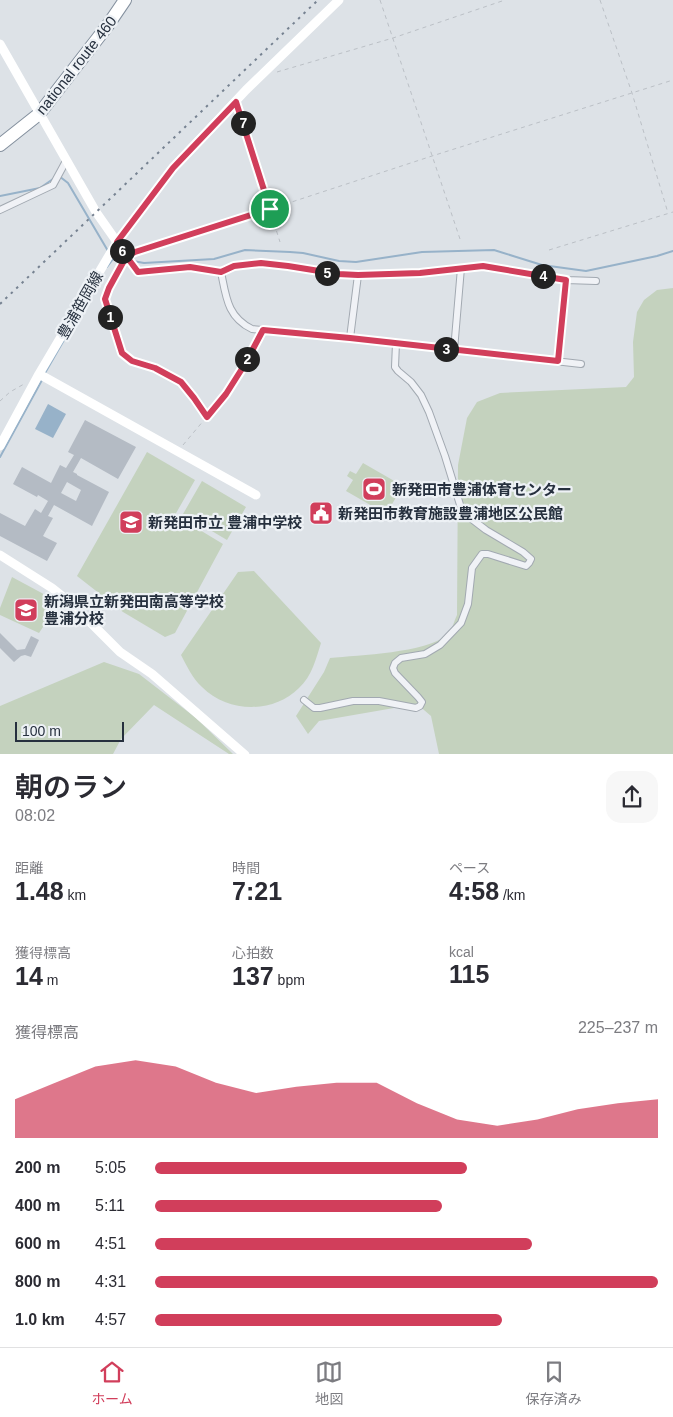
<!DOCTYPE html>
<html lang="ja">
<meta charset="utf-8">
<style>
body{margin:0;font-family:Helvetica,"Noto Sans JP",sans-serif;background:#f7f7f7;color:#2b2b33;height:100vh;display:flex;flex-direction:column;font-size:19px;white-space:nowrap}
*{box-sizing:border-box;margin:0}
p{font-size:16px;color:#7c7c81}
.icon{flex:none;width:28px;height:28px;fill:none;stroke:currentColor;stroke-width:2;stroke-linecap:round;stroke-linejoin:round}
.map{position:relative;height:754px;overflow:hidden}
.panel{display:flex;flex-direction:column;background:#fff;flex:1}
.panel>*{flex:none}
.scale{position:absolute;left:15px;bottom:12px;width:109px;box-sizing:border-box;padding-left:5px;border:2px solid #26303e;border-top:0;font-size:14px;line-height:18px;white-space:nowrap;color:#26303e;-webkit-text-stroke:4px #edf1f5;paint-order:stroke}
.pin{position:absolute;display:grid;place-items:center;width:42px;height:42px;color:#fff;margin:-21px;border:2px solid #fff;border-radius:50%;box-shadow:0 1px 5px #0007}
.km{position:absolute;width:25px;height:25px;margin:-12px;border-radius:50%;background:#222;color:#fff;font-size:14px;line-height:25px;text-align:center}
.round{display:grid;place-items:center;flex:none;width:52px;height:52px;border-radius:15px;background:#f7f7f7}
.headline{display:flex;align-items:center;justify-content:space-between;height:85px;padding:0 15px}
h1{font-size:28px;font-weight:600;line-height:38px}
.figures{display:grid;grid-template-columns:repeat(3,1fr);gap:8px;height:85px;padding:5px 15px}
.figures div{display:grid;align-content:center}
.figures b{font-size:25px;font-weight:600}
.figures small{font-size:14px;font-weight:400}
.figures p{font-size:14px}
.chart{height:140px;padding:10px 15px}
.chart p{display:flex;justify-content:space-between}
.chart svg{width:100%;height:90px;margin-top:5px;fill:#d13e5b;opacity:.7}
ul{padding:0 15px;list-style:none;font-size:16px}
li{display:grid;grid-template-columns:80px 60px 1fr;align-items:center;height:38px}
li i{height:12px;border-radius:6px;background:#d13e5b}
.tabs{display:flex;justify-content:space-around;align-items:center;height:70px;border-top:1px solid #e1e1e2;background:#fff;font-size:14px;color:#7c7c81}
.tabs a{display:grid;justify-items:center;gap:2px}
.tabs .current{color:#d13e5b}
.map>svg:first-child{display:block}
.green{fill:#c4d2be}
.water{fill:#97b2c9}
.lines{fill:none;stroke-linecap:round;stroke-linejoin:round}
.stream{stroke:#97b2c9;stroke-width:2}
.building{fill:#b4bbc4;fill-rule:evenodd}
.street-casing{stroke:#a2a9b1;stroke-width:8}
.highway-casing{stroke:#84909e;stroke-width:14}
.path{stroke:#bbc0c6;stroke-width:1;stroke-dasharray:4 4;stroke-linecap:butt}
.street{stroke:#f0f2f6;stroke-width:6}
.secondary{stroke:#fff;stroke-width:9}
.highway{stroke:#fff;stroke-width:12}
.rail{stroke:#768291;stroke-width:2;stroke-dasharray:2.5 5;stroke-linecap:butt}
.route-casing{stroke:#fff;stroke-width:10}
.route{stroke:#d13e5b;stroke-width:6}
.labels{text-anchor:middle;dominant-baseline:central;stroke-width:4.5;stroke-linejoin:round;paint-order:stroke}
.street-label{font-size:15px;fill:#26303e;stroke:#edf1f5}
.poi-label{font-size:15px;font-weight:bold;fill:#26303e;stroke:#edf1f5;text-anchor:start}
</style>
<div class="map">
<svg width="673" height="755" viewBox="0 0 673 755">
<rect width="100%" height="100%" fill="#dde2e7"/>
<path class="green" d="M 673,288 L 673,754 L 439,754 L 431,716 L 417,704 L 319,721 L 308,734 L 296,716 L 324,672 L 330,658 C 359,655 426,653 447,635 C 452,631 454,621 457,615 L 458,465 L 467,418 L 477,402 L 500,393 L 626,387 L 634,377 L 633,342 L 637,312 L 644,300 L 657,290 Z
M 147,452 L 195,480 L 175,515 L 223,544 L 175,633 L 165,637 L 123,612 L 77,576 Z
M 363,463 L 403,486 L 386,514 L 346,491 L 353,480 L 347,476 L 350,471 L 356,474 Z
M 202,481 L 246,507 L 227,540 L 183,514 Z
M 254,571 L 321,643 C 316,659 312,676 299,688 C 273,714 228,713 202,687 C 192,678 187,666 181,655 L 238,572 Z
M 12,577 L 51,598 L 47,621 L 39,633 L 0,615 L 0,608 Z
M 104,662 L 139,674 L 196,718 L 233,754 L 229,754 L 154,705 L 121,739 L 113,754 L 0,755 L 0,706 Z"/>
<path class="water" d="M 48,404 L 66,414 L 53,438 L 35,429 Z"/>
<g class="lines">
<path class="stream" d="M 59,176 L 68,183 L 108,251
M 0,196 L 40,188 L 53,179
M 113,259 L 125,260
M 133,261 L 144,263 L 214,259 L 245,250 L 290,252 L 303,253 L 339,261 L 356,262 L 422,252 L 494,250 L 542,265 L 586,271 L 657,256 L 673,251
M 107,267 L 113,259
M 45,373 L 64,340
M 0,457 L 42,380"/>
</g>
<path class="building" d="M 85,420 L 136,447 L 118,479 L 81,458 L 73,472 L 77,474 L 77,475 L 109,492 L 92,526 L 54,505 L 48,516 L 53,518 L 43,536 L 57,543 L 47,561 L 0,536 L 0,513 L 25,526 L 35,509 L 41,513 L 48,501 L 38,495 L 37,497 L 13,484 L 22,467 L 51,483 L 60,465 L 66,468 L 74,455 L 68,452 ZM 67,482 L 81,490 L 76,501 L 61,493 Z
M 0,633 L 17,650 L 25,649 L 31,636 L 39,640 L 31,657 L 25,655 L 21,656 L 14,662 L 0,648 Z"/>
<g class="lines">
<g class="street-casing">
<path id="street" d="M 0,210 L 53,185 L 66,161
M 117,242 C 123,253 131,262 138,272 L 190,267 L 221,272 L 234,266 L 261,263 L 288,266 L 338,274 L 358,275 L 420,273 L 483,266 L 566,280 L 596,281
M 221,272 C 226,296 227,317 252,329 L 350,338 L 581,364
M 350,338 L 358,275
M 454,350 L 461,268
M 558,361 L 566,280
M 304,700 L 314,708 L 320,708 L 353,701 L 379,701 L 416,708 L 420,706 L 422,702 L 418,697 L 395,673 L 393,668 L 395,663 L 401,658 L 425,654 L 440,645 L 461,623 L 468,604 L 472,568 L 482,554 L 488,554 L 526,566 L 529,563 L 531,559 L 523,552 L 486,530 L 469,517 L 461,508 L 445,456 L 429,412 L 421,395 L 411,382 L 398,371 L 395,367 L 396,343"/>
</g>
<g class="highway-casing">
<path id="highway" d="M 0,145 L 39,114 L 108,25 L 125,0"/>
</g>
<path class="path" d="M 380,0 L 461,242
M 600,0 L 632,93 L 668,213
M 277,72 L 393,38 L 505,0
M 238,109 L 280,242
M 549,250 L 673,212
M 133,254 L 432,156 L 673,80
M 123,262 L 109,288 L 105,299 L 123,353 L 132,361 L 155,368 L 181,383 L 194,398 L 207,417
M 0,401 L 10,392 L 24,384
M 183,445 L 226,394 L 245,364 L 259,337"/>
<use href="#street" class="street"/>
<path class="secondary" d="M 0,44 L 96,212 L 117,242 L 39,374 L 0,446
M 117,242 L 173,168 L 246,90 L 339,0
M 39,374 L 256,495
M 0,555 L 52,588 L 72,604 L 120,652 L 152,674 L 245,755"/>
<use href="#highway" class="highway"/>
<path class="rail" d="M 0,304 L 318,0"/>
</g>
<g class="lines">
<g class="route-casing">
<path id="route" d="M 270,209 L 135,252 L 126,257 L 109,288 L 105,299 L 122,353 L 132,361 L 155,368 L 181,382 L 194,398 L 207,417 L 226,394 L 245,364 L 263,330 L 350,338 L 558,361 L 566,280 L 483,266 L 420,273 L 358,275 L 338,274 L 288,266 L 261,263 L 234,266 L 221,272 L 190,267 L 138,272 C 131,262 123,253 117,242 L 173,168 L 236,102 L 270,209"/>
</g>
<use href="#route" class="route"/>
</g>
<defs>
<g id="stadium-square" transform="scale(1.25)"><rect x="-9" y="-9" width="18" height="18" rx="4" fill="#d13e5b" stroke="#edf1f5"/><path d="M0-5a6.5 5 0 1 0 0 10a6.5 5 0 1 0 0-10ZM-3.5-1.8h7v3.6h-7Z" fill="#fff"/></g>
<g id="civic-square" transform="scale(1.25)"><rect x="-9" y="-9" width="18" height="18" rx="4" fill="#d13e5b" stroke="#edf1f5"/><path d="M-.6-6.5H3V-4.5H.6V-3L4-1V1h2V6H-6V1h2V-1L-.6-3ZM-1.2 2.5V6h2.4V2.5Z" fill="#fff"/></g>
<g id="school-square" transform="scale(1.25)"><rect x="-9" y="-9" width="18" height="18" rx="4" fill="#d13e5b" stroke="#edf1f5"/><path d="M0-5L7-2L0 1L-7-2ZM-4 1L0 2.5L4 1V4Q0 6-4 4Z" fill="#fff"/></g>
</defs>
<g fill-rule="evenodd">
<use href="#stadium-square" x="374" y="489"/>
<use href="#civic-square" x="321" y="513"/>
<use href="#school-square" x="131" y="522"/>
<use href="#school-square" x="26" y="610"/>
</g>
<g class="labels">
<g class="street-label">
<text transform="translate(76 65) rotate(-52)">national route 460</text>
<text transform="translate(80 305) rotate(-60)">豊浦笹岡線</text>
</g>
<g class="poi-label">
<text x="392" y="489">新発田市豊浦体育センター</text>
<text x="338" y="513">新発田市教育施設豊浦地区公民館</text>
<text x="148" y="522">新発田市立 豊浦中学校</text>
<text x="44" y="601">新潟県立新発田南高等学校<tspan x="44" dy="17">豊浦分校</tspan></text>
</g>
</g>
</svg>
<div class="scale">100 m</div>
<div class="pin" style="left:270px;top:209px;background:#1e9e55"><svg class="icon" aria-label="arrive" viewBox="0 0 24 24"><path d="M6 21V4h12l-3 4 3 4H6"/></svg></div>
<b class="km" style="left:110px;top:317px">1</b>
<b class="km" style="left:247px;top:359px">2</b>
<b class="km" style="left:446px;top:349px">3</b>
<b class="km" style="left:543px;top:276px">4</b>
<b class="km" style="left:327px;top:273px">5</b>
<b class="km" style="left:122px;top:251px">6</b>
<b class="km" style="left:243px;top:123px">7</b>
</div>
<section class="panel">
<div class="headline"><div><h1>朝のラン</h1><p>08:02</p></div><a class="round"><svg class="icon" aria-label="share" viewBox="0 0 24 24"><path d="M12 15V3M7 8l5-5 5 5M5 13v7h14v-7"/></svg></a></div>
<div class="figures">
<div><p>距離</p><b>1.48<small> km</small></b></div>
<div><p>時間</p><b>7:21</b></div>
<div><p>ペース</p><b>4:58<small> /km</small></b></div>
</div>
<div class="figures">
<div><p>獲得標高</p><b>14<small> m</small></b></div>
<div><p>心拍数</p><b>137<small> bpm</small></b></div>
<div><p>kcal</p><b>115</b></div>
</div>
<div class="chart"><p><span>獲得標高</span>225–237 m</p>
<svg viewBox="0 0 160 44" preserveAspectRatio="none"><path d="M0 44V25L10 17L20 9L30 6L40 9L50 17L60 22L70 19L80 17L90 17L100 27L110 35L120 38L130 35L140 30L150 27L160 25V44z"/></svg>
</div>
<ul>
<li><b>200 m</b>5:05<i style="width:62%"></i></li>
<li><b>400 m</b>5:11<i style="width:57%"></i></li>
<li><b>600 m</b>4:51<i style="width:75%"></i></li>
<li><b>800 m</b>4:31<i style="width:100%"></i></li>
<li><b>1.0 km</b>4:57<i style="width:69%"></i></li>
</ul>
</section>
<nav class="tabs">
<a class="current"><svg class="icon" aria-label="home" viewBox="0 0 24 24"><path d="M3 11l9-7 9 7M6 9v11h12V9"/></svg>ホーム</a>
<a><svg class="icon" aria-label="map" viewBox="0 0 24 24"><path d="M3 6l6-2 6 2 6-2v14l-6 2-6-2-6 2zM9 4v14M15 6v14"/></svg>地図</a>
<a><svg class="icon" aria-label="saved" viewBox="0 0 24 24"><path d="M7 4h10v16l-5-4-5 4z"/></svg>保存済み</a>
</nav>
